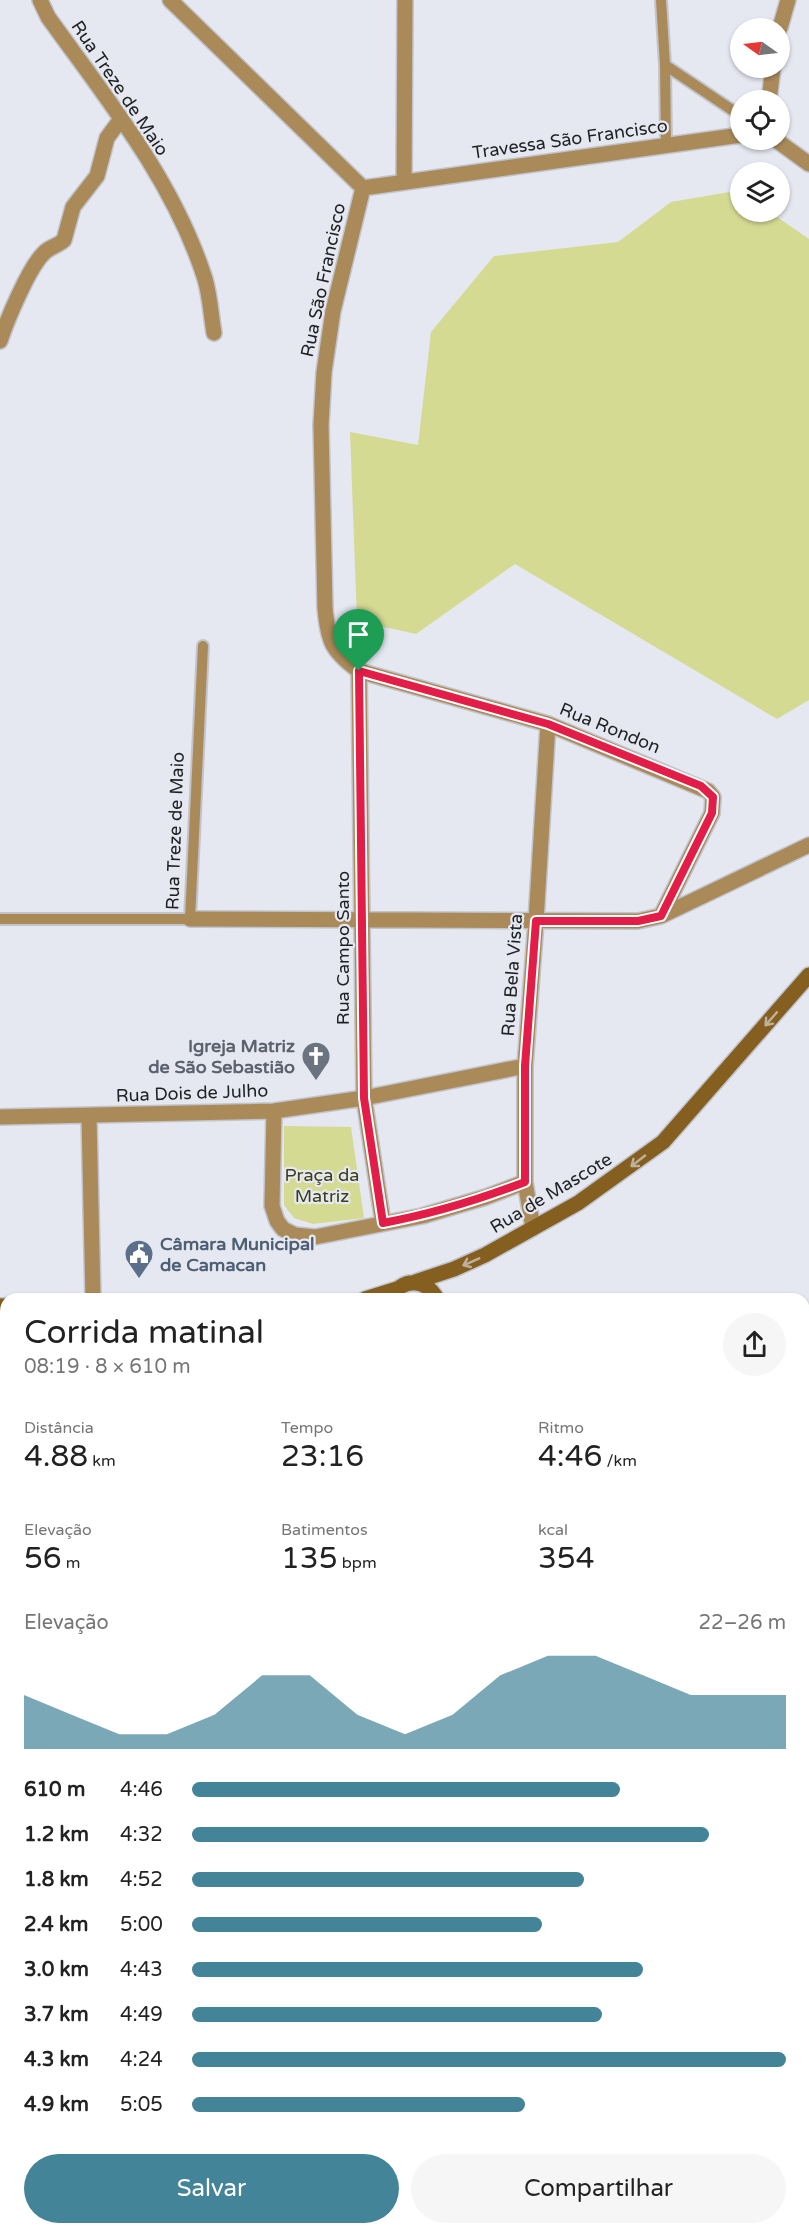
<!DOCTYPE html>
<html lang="pt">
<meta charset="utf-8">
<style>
body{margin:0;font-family:"Varela Round",sans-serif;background:#f6f6f6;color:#222;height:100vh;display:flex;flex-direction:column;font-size:22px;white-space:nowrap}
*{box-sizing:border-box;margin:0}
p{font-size:20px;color:#767676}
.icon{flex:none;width:33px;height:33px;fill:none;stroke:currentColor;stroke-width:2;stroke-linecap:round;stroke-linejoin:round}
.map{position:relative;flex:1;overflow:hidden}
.drawer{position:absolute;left:0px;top:1293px;width:810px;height:942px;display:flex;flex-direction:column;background:#fff;border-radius:18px 18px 0 0;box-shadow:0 2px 4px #0004}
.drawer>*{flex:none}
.needle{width:39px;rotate:284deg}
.buttons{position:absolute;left:730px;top:18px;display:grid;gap:12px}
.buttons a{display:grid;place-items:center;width:60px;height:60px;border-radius:50%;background:#fff;box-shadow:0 2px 4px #0004;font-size:30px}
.pin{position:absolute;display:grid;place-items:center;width:51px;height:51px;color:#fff;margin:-62px -26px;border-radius:50% 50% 50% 0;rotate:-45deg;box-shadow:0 0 6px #0007}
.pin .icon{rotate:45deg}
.round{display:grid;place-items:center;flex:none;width:63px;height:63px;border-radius:32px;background:#f6f6f6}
.head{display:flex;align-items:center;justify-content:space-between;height:102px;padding:0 24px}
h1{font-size:33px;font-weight:600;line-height:45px}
.stats{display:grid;grid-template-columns:repeat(3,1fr);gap:9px;height:102px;padding:6px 24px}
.stats div{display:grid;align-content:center}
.stats b{font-size:30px;font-weight:600}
.stats small{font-size:16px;font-weight:400}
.stats p{font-size:16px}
.chart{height:168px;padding:12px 24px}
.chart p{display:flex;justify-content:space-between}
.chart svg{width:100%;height:108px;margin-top:6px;fill:#448498;opacity:.7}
.cta{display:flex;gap:12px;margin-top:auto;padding:12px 24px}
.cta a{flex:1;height:69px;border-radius:36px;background:#448498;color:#fff;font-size:24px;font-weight:600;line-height:69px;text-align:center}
.cta a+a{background:#f6f6f6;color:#222}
ul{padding:0 24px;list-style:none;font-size:20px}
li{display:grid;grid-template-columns:96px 72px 1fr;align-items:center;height:45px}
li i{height:15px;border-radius:8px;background:#448498}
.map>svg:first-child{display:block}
.green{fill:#d5da93}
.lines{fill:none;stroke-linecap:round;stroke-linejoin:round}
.service-casing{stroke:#c1c4cb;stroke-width:14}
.minor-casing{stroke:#c1c4cb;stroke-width:18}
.tertiary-casing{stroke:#c1c4cb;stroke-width:18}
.secondary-casing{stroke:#c1c4cb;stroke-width:18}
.service{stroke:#ab8a5a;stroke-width:10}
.minor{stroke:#ab8a5a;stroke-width:15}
.tertiary{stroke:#ab8a5a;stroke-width:15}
.secondary{stroke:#845f1f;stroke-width:15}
.oneway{stroke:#beb19c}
.route-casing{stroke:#fff;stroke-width:12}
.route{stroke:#e11d48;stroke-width:8}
.labels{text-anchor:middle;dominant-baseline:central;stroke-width:4.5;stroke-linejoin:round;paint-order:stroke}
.street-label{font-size:18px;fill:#1f2023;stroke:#e5e8f0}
.worship-label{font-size:18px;font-weight:bold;fill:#5b616d;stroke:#e5e8f0;text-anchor:end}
.park-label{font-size:18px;fill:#3b3d18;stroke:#e5e8f0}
.service-label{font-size:18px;font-weight:bold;fill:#4e5e75;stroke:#e5e8f0;text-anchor:start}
</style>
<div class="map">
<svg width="809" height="2235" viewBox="0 0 809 2235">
<rect width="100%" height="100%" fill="#e5e8f0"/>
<path class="green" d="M 741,190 L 741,212 L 770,212 L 809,239 L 809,700 L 777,719 L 515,564 L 416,634 L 357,621 L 350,432 L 418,445 L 431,332 L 494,256 L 618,242 L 671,202 Z
M 284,1126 L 351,1127 L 364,1218 L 313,1224 L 294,1218 L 284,1205 Z"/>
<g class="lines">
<g class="service-casing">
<path id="service" d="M 661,0 L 665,65 L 666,145
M 665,65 L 741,116
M 0,919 L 190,919 L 203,646"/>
</g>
<g class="minor-casing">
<path id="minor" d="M 40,0 L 48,17 C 107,99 174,181 205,279 C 210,296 211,315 214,333
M 170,0 L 363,188
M 780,28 L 788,0
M 769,100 L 773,68
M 776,140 L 809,164
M 404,182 L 405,0
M 363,188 L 333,311 L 324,372 L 321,425 L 325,608 C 328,642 332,651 359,671 L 548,724 L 708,791 L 713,797 L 712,813 L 661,916
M 363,188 L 741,135
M 0,341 C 7,320 29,267 44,253 C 49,247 58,246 64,240 L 73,207 L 97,176 L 107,138 L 121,119
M 359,671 L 364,1098 L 383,1223
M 190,919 L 638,921 L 661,916 L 809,845
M 274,1111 L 272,1206 L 277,1221 L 283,1229 L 295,1235 L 315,1237 L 422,1216 L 486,1197 L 525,1182
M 89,1116 L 93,1299
M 0,1117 L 274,1111 L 364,1098 L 525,1066
M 533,1228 L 525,1182 L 525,1066 L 536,921 L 548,724
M 0,1478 L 6,1470
M 807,1520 L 809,1507
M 0,1584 L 6,1588
M 0,1788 L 4,1794
M 804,2136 L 809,2139"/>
</g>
<g class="tertiary-casing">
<path id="tertiary" d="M 0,1438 L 6,1440
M 804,1849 L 809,1851"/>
</g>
<g class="secondary-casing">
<path id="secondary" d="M 415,1282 L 454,1269 L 485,1255 L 578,1203 L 663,1142 L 809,975
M 365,1299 L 397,1289
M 391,1299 C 401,1277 426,1278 437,1299
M 0,1306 L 6,1306
M 804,1729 L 809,1730"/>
</g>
<use href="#service" class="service"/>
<use href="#minor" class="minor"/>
<use href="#tertiary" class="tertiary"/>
<use href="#secondary" class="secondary"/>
</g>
<defs><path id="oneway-shaft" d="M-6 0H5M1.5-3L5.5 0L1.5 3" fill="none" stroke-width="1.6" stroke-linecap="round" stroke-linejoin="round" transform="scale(1.5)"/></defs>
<g class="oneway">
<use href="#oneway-shaft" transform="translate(771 1019) rotate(131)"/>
<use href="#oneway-shaft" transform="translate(638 1161) rotate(142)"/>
<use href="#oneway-shaft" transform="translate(471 1262) rotate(156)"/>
</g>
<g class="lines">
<g class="route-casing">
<path id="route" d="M 359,671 L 548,724 L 701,786 L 713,797 L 712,813 L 661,916 L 638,921 L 536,921 L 525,1066 L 525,1182 C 478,1200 432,1214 383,1223 L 364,1098 Z"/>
</g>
<use href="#route" class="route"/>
</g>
<defs>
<g id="church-pin" transform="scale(1.5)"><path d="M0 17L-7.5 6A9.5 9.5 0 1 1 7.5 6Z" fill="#6b7280" stroke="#e5e8f0"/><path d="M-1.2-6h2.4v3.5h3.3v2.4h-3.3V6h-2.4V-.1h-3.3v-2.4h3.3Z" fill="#fff"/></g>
<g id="civic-pin" transform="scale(1.5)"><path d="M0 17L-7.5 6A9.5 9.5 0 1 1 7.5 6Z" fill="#5c6f8a" stroke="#e5e8f0"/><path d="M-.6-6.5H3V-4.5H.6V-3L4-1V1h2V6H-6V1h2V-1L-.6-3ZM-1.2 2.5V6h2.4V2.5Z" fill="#fff"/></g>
</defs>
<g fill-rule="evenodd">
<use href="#church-pin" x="316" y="1056"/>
<use href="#civic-pin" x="139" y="1254"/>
</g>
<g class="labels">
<g class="street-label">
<text transform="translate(120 88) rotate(56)">Rua Treze de Maio</text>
<text transform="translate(570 139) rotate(-8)">Travessa São Francisco</text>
<text transform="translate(323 280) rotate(-78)">Rua São Francisco</text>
<text transform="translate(610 728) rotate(22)">Rua Rondon</text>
<text transform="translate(175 831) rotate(-88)">Rua Treze de Maio</text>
<text transform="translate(343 948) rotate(-90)">Rua Campo Santo</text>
<text transform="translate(512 975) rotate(-86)">Rua Bela Vista</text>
<text transform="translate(192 1093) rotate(-2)">Rua Dois de Julho</text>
<text transform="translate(551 1193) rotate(-31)">Rua de Mascote</text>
</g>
<g class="worship-label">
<text x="295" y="1046">Igreja Matriz<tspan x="295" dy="21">de São Sebastião</tspan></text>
</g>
<g class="park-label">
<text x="322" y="1175">Praça da<tspan x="322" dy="21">Matriz</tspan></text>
</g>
<g class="service-label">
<text x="160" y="1244">Câmara Municipal<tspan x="160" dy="21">de Camacan</tspan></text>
</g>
</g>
</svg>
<div class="buttons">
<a><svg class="needle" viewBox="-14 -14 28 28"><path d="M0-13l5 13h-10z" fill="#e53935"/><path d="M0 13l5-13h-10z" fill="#767676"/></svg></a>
<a><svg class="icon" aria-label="locate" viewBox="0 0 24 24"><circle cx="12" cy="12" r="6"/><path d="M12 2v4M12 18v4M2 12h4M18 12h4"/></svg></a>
<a><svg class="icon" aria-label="layers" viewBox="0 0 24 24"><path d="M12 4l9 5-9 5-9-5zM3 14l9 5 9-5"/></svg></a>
</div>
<div class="pin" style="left:359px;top:671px;background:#1e9e55"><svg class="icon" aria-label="arrive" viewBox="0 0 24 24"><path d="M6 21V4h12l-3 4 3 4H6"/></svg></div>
<section class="drawer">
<div class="head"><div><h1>Corrida matinal</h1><p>08:19 · 8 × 610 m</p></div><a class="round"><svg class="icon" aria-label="share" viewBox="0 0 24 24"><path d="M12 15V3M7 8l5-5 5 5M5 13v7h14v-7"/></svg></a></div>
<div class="stats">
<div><p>Distância</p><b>4.88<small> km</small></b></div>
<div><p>Tempo</p><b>23:16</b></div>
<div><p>Ritmo</p><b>4:46<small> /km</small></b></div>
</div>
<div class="stats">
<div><p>Elevação</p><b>56<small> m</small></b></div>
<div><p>Batimentos</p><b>135<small> bpm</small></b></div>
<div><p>kcal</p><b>354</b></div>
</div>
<div class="chart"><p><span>Elevação</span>22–26 m</p>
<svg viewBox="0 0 160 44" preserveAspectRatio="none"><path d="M0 44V22L10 30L20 38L30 38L40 30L50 14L60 14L70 30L80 38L90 30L100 14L110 6L120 6L130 14L140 22L150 22L160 22V44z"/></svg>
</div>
<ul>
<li><b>610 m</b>4:46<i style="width:72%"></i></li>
<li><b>1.2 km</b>4:32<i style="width:87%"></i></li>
<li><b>1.8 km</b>4:52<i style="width:66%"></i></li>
<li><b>2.4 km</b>5:00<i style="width:59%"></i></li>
<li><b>3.0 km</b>4:43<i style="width:76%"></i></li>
<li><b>3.7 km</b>4:49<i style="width:69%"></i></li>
<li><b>4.3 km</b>4:24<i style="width:100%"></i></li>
<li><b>4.9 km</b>5:05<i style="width:56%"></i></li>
</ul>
<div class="cta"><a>Salvar</a><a>Compartilhar</a></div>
</section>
</div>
